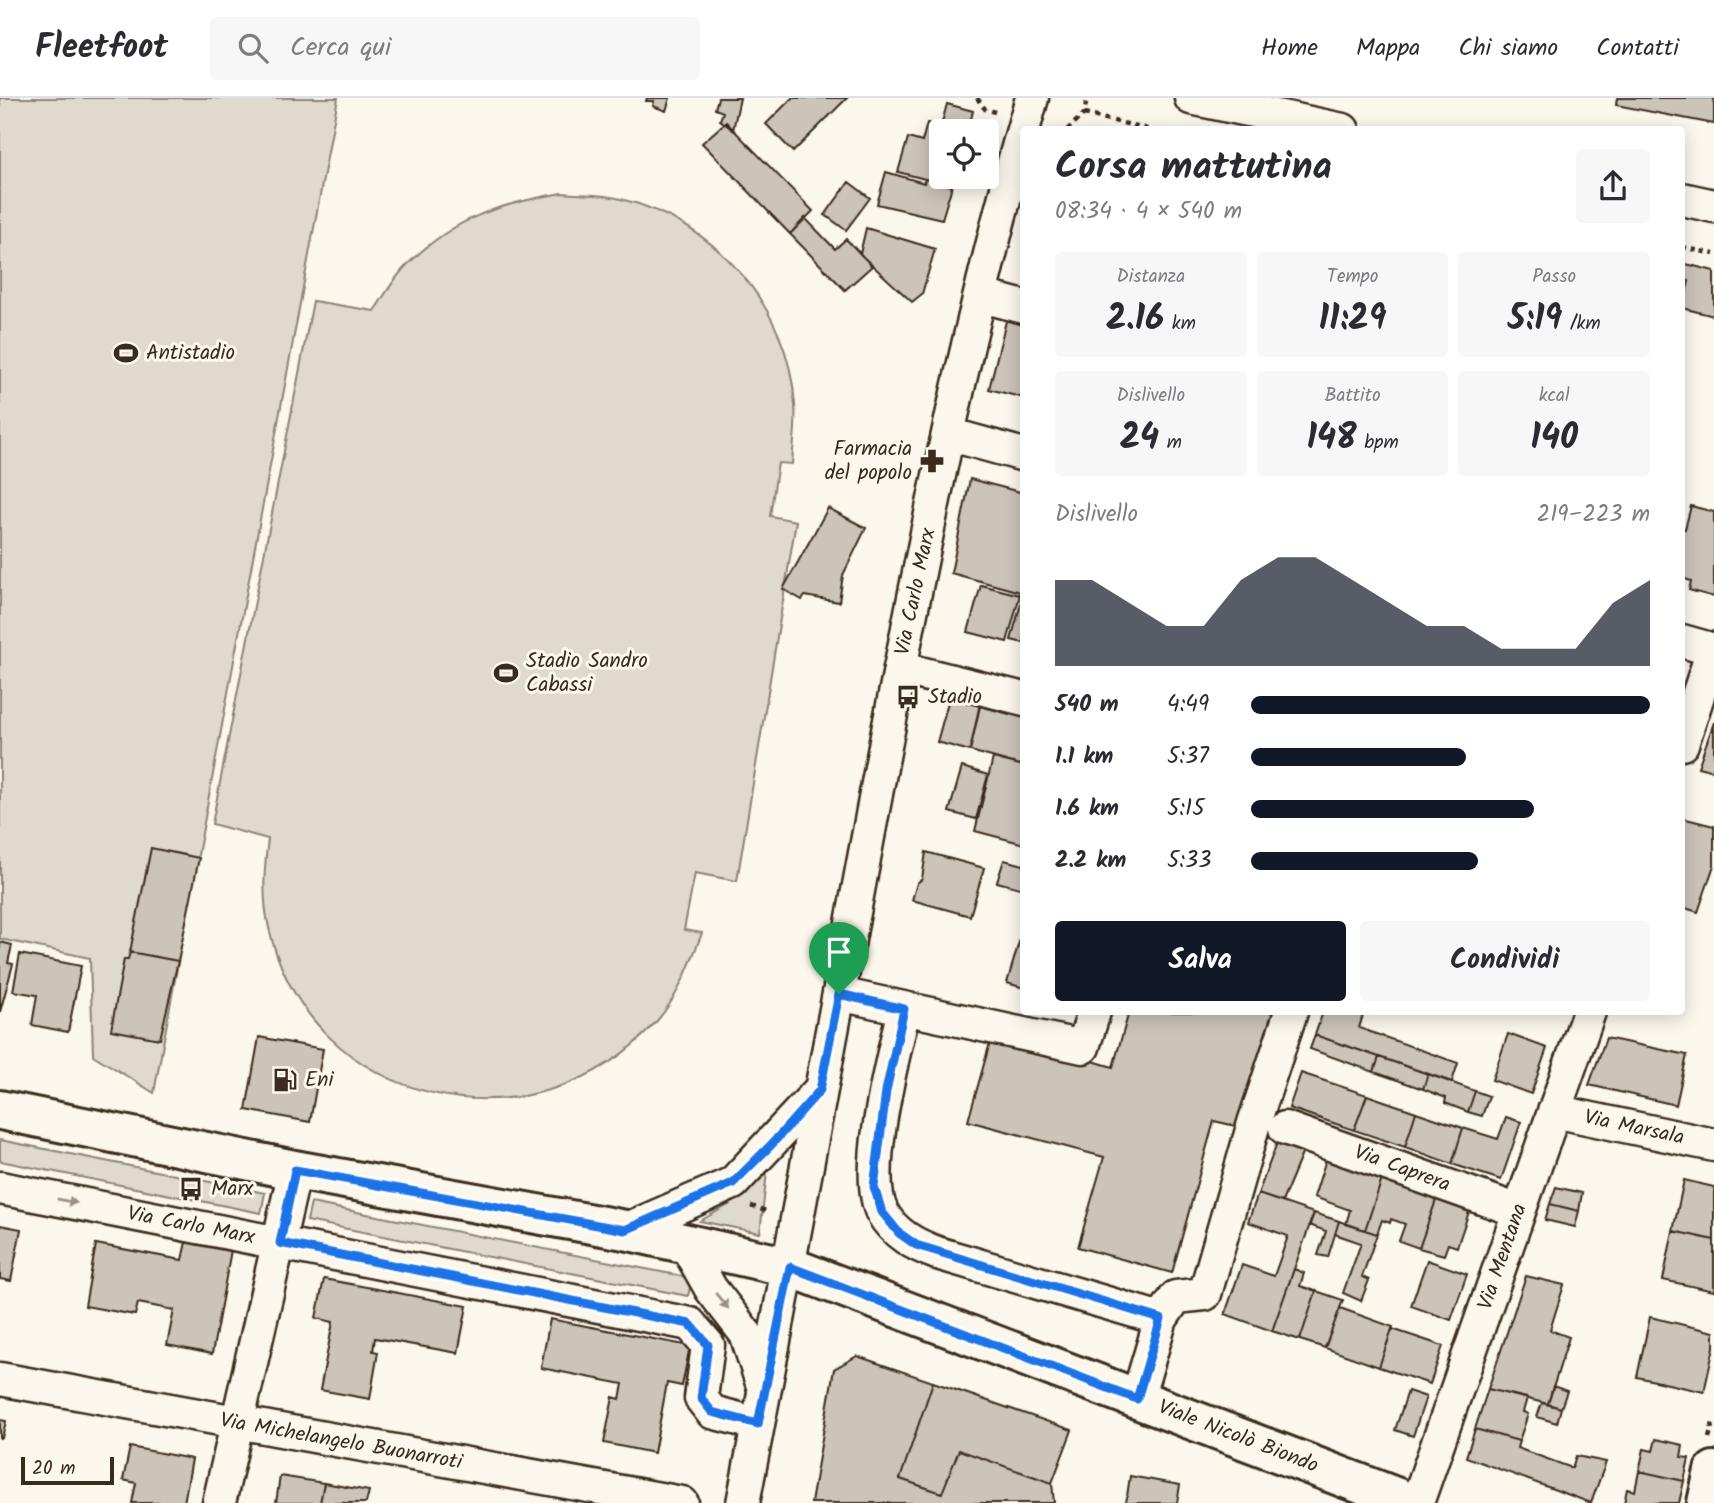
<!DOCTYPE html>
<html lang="it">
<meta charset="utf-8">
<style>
body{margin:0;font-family:Kalam,sans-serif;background:#f7f7f7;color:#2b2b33;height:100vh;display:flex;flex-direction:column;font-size:26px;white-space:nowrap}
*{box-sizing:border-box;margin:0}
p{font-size:23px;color:#7c7c81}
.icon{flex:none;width:38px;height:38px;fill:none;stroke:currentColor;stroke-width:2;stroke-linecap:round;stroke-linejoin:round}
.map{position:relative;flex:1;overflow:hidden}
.details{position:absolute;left:1020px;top:28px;width:665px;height:889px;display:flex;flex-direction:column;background:#fff;border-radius:7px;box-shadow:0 4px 18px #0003}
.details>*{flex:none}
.tools{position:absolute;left:929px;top:21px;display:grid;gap:14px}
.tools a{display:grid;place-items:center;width:70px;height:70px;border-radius:7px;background:#fff;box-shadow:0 4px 18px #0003;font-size:35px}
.scale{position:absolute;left:21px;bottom:18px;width:93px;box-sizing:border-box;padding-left:7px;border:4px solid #3b2a1e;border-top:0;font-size:19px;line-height:24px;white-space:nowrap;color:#3b2a1e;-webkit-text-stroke:5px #fbf7ec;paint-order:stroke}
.pin{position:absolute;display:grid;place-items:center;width:60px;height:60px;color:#fff;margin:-72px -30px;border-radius:50% 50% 50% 0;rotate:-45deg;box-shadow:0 0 7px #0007}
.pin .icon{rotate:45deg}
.round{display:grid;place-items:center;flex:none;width:74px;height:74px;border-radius:7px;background:#f7f7f7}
.head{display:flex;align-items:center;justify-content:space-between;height:119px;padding:0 35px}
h1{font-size:38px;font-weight:600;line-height:52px}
.figures{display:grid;grid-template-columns:repeat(3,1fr);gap:10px;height:119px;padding:7px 35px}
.figures div{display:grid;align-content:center;border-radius:7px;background:#f7f7f7;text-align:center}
.figures b{font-size:35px;font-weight:600}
.figures small{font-size:19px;font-weight:400}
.figures p{font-size:19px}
.chart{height:196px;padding:14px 35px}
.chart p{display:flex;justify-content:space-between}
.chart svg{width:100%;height:126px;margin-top:7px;fill:#111827;opacity:.7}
.button{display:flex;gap:14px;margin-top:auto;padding:14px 35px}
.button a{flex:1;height:80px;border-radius:7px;background:#111827;color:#fff;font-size:28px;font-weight:600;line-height:80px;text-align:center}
.button a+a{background:#f7f7f7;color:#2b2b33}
ul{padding:0 35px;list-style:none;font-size:23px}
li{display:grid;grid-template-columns:112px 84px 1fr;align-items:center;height:52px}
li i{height:18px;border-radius:9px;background:#111827}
header{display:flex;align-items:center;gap:42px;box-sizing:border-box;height:98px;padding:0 35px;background:#fff;border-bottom:2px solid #e1e1e2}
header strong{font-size:33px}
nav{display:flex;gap:38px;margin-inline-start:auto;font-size:24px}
.search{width:490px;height:63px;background:#f7f7f7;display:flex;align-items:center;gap:18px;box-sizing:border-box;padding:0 24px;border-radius:7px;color:#7c7c81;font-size:26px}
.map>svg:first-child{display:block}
.green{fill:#dfd9ce;stroke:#8d8276;stroke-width:2}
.building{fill:#ccc4b9;stroke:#3b2a1e;stroke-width:2}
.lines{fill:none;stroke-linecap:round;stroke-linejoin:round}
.minor-casing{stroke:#3b2a1e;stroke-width:37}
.major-casing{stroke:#3b2a1e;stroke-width:44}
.path{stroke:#3b2a1e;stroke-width:4.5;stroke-dasharray:5 5;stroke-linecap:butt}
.minor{stroke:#fbf7ec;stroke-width:32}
.major{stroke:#fbf7ec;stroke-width:38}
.oneway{fill:#9b9085}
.route-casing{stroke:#fff;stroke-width:14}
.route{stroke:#1a73e8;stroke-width:9}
.labels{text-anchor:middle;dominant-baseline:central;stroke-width:6;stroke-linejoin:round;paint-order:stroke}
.poi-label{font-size:21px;fill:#3b2a1e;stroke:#fbf7ec;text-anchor:start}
.street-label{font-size:21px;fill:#3b2a1e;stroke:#fbf7ec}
</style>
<header>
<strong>Fleetfoot</strong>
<div class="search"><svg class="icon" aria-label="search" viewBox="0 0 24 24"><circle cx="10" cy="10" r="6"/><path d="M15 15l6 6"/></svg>Cerca qui</div>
<nav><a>Home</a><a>Mappa</a><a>Chi siamo</a><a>Contatti</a></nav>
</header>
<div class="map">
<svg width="1714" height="1405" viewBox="0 0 1714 1405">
<rect width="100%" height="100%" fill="#fbf7ec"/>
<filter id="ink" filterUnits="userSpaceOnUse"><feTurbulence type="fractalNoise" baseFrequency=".0143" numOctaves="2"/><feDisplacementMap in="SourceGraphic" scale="14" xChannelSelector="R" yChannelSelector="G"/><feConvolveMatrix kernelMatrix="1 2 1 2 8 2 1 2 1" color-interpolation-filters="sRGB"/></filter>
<g filter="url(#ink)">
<path class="green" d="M 0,0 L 338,0 L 154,995 L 93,957 L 90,860 L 0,841 Z
M 562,95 C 581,97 602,96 621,101 C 716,124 789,209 795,307 C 797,326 793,347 792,366 L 778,365 L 770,418 L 796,423 L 737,783 L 695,775 L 684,832 L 702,835 C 690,866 679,898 656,924 C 536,1059 310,1010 269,830 C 262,800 264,771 268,741 L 212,726 L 313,203 L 374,213 C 385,197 395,178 409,165 C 455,119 500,106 562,95 Z
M 0,1042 L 265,1095 L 261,1115 L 0,1063 Z
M 767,1074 L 760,1135 L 700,1123 L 734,1104 Z
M 311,1105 L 692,1180 L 688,1198 L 307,1123 Z"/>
<path class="building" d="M 647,0 L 670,0 L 666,13 L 653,8 L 654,3 L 646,3 Z
M 718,0 L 740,0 L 733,32 L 720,22 L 723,14 L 715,11 Z
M 792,0 L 847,0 L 793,54 L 766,26 Z
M 1617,0 L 1714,0 L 1714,26 L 1616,7 Z
M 947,6 L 973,13 L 968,33 L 942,33 L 942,79 L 954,79 L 952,88 L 898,74 L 908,40 L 922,44 L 927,25 L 941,28 Z
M 726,24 L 813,113 L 790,136 L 702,45 Z
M 886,74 L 924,85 L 925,81 L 952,88 L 942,121 L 877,106 Z
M 849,84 L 870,100 L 846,132 L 825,117 Z
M 805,120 L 835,151 L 846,141 L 872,168 L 845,192 L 790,136 Z
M 866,130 L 935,151 L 922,196 L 912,204 L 860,156 Z
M 1682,165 L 1714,173 L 1714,218 L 1682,210 L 1689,183 L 1682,182 Z
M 1008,215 L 1024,219 L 1024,300 L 989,291 Z
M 970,381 L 1024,395 L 1024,498 L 1019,497 L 1020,494 L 951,475 Z
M 1691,408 L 1714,414 L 1714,499 L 1689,492 L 1691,483 L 1682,480 L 1682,430 L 1685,431 Z
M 828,410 L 866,430 L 843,477 L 839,504 L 805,498 L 802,502 L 783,491 Z
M 981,487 L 1020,497 L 1007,544 L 968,534 Z
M 1023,498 L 1024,498 L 1024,545 L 1011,542 Z
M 950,597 L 980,605 L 970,653 L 937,644 Z
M 980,608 L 1024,620 L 1024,668 L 970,653 Z
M 1714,624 L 1714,673 L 1698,669 Z
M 993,660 L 1024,668 L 1024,746 L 975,733 Z
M 962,669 L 988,677 L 976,721 L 949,714 Z
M 1682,720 L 1714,728 L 1714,767 L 1698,814 L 1682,809 Z
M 151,750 L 199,760 L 178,863 L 130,854 Z
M 926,754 L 984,770 L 970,818 L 912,802 L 917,785 L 922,781 Z
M 1004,762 L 1024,767 L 1024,791 L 997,784 Z
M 1024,827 L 1024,890 L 1007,885 Z
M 0,844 L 12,847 L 8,865 L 13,866 L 0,914 Z
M 130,854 L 178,863 L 160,941 L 111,932 L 124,861 L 128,861 Z
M 20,856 L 81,868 L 68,934 L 32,927 L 37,897 L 13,893 Z
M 1129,914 L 1273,914 L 1240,1029 L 1214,1023 L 1172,1175 L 1078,1149 L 1104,1059 L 968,1023 L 993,934 L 1113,969 Z
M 1323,914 L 1364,914 L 1359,930 L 1458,965 L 1452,984 L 1315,937 Z
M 1508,936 L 1547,950 L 1531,996 L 1492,982 Z
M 1315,937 L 1379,959 L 1374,974 L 1310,951 Z
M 259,939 L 323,951 L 310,1024 L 246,1012 Z
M 1606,940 L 1687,957 L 1676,1007 L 1589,987 Z
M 1379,959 L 1428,976 L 1423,991 L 1374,974 Z
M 1301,975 L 1367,997 L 1354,1032 L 1289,1010 Z
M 1428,976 L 1475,993 L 1468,1014 L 1445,1005 L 1446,1000 L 1423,991 Z
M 1475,993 L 1489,998 L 1482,1018 L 1468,1014 Z
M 1367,997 L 1416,1014 L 1405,1049 L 1354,1032 Z
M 1416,1014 L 1463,1030 L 1452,1066 L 1405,1049 Z
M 1506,1019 L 1521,1024 L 1501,1082 L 1452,1066 L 1463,1030 L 1498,1041 Z
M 1281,1034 L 1307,1044 L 1282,1104 L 1258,1096 Z
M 1329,1052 L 1385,1072 L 1365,1132 L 1346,1126 L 1350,1112 L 1314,1099 Z
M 1385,1072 L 1440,1091 L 1419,1150 L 1399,1143 L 1405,1126 L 1391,1121 L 1390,1125 L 1382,1122 L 1377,1136 L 1365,1132 Z
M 1684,1082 L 1714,1089 L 1714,1142 L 1673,1133 Z
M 1556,1089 L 1582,1095 L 1579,1113 L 1550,1106 Z
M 1440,1091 L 1473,1102 L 1457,1149 L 1448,1146 L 1444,1157 L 1419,1150 Z
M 1258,1096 L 1314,1115 L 1272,1233 L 1225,1216 L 1242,1167 L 1274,1178 L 1288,1138 L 1248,1124 Z
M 1550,1106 L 1579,1113 L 1575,1129 L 1545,1122 Z
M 1314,1115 L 1339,1123 L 1328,1159 L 1318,1157 L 1326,1133 L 1309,1127 Z
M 1339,1123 L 1377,1136 L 1362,1179 L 1369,1182 L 1361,1203 L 1343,1195 L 1361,1145 L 1335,1136 Z
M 0,1127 L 21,1131 L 11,1183 L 0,1181 Z
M 1673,1133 L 1714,1142 L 1714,1193 L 1663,1182 Z
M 186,1144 L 231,1152 L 212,1256 L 167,1247 L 174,1212 L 138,1205 L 135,1217 L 85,1208 L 96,1146 L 182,1162 Z
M 1427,1162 L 1467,1176 L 1451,1222 L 1411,1208 Z
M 1294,1171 L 1304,1175 L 1300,1188 L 1316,1193 L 1300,1242 L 1272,1233 Z
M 1526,1178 L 1564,1187 L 1550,1232 L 1569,1239 L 1548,1306 L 1488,1291 Z
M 324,1181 L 467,1208 L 458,1255 L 375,1240 L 373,1253 L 378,1254 L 370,1301 L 320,1292 L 333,1224 L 316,1220 Z
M 1316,1193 L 1343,1202 L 1325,1250 L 1300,1242 Z
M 1340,1210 L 1393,1229 L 1379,1269 L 1325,1250 Z
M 1650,1219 L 1714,1234 L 1714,1249 L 1704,1294 L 1637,1279 Z
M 550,1221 L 690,1248 L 682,1288 L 667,1285 L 654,1355 L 604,1345 L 613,1299 L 620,1301 L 623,1286 L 541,1270 Z
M 1392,1231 L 1443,1248 L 1430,1286 L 1379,1269 Z
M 857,1258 L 933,1284 L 900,1381 L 942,1395 L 959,1352 L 1052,1385 L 1054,1405 L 811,1405 L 834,1271 Z
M 933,1284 L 1072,1332 L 1052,1385 L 959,1352 L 942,1395 L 900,1381 Z
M 1553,1288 L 1567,1293 L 1561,1310 L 1548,1306 Z
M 1488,1291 L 1527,1300 L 1523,1314 L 1528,1316 L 1519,1343 L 1475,1331 Z
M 1408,1293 L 1426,1299 L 1413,1338 L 1395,1332 Z
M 1542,1305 L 1561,1310 L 1557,1325 L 1537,1319 Z
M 0,1322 L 6,1323 L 2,1340 L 0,1340 Z
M 1475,1331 L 1519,1343 L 1517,1350 L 1572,1370 L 1576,1358 L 1606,1364 L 1591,1405 L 1466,1359 Z
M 1656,1341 L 1683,1347 L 1681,1359 L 1689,1360 L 1684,1383 L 1639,1373 L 1644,1351 L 1653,1353 Z
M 130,1349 L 192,1361 L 184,1405 L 132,1405 L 136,1385 L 123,1382 Z
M 1639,1373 L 1684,1383 L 1679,1405 L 1624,1405 L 1627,1391 L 1635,1393 Z
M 280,1378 L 324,1385 L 320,1405 L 276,1405 Z
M 1130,1378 L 1180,1387 L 1177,1405 L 1126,1405 Z
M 324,1385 L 369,1393 L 366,1405 L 320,1405 Z"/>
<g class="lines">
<g class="minor-casing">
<path id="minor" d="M 1191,0 L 1343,32
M 1682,101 L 1714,108
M 982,198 L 1024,209
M 948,336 L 1024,357
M 1682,543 L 1714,552
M 900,570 L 1024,601
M 1682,646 L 1713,552
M 839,896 L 1083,949 L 1094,914
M 904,911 C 894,956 862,1074 882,1114 C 894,1136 915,1147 937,1155 L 1161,1221 L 1176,1199 L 1205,1196 L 1254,1025 L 1291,914
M 1554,1013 L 1714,1047
M 1285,1030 L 1519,1113
M 0,1090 L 690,1226 L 708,1247 L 701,1300 L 712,1314 L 758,1326
M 625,1132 L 733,1085 L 820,992
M 685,1145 L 711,1191 L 746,1236 L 764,1291
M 0,1281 L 682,1405
M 1137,1301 L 1161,1221
M 219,1405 L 295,1072
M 743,1405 C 789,1169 832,933 876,696 C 920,463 966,228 1032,0
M 1417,1405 L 1589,914"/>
</g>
<g class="major-casing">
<path id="major" d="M 0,1012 L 295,1072 L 625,1132 L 790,1169 L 1411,1405
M 1707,1405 L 1714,1373"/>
</g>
<path class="path" d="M 977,0 L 985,11 L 995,14
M 1084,16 L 1152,32
M 1067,32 L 1084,16 L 1087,0
M 1682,149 L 1714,156
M 751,1108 L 769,1114
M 1709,1340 L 1714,1321"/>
<use href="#minor" class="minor"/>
<use href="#major" class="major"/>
</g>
<defs><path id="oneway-solid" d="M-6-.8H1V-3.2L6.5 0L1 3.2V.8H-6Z" transform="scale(1.75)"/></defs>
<g class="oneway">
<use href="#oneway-solid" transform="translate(67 1103) rotate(11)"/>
<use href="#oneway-solid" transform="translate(722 1203) rotate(50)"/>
</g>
</g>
<g class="lines" filter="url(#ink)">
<g class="route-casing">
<path id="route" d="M 839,896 L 904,911 L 886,993 L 874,1089 L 882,1114 L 899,1135 L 916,1147 L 1161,1221 L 1137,1301 L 790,1169 L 758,1326 L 712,1314 L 701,1300 L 708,1247 L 690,1226 L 280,1145 L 295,1072 L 625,1132 L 733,1085 L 771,1047 L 820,992 Z"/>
</g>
<use href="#route" class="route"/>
</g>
<defs>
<g id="stadium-bare" transform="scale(1.89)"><path d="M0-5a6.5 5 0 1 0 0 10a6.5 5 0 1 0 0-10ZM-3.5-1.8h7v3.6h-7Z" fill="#3b2a1e" stroke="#fbf7ec" stroke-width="2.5" paint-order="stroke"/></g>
<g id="pharmacy-bare" transform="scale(1.89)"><path d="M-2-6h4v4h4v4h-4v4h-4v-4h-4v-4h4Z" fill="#3b2a1e" stroke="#fbf7ec" stroke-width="2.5" paint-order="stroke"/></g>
<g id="bus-bare" transform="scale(1.89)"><path d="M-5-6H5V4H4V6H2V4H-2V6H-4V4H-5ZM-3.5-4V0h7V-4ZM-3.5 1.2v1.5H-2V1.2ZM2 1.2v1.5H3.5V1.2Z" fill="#3b2a1e" stroke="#fbf7ec" stroke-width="2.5" paint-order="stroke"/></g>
<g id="fuel-bare" transform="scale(1.89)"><path d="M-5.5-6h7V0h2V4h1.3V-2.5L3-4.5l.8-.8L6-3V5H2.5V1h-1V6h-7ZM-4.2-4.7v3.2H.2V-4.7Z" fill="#3b2a1e" stroke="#fbf7ec" stroke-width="2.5" paint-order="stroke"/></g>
</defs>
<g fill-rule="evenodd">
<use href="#stadium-bare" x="126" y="255"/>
<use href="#pharmacy-bare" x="932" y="363"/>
<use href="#stadium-bare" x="506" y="575"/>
<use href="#bus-bare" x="908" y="599"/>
<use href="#fuel-bare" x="285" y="982"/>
<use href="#bus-bare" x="191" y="1091"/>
</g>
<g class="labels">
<g class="poi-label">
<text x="146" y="255">Antistadio</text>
<text x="912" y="351" text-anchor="end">Farmacia<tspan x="912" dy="24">del popolo</tspan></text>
<text x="526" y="563">Stadio Sandro<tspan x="526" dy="24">Cabassi</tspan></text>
<text x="928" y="599">Stadio</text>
<text x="305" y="982">Eni</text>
<text x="211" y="1091">Marx</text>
</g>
<g class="street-label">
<text transform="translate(916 494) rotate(-78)">Via Carlo Marx</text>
<text transform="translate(1634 1030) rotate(12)">Via Marsala</text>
<text transform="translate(1402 1071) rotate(20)">Via Caprera</text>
<text transform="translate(191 1128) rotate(11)">Via Carlo Marx</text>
<text transform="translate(1503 1159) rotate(-71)">Via Mentana</text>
<text transform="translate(1238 1339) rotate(21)">Viale Nicolò Biondo</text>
<text transform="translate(341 1344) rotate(10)">Via Michelangelo Buonarroti</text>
</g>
</g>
</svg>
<div class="tools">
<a><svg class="icon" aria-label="locate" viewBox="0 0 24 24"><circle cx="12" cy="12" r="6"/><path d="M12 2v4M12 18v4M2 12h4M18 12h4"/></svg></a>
</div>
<div class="scale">20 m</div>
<div class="pin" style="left:839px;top:896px;background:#1e9e55"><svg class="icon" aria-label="arrive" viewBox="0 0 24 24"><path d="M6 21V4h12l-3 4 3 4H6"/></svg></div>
<section class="details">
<div class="head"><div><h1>Corsa mattutina</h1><p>08:34 · 4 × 540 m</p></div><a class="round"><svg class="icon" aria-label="share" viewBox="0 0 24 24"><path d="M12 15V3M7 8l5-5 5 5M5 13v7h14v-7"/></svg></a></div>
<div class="figures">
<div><p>Distanza</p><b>2.16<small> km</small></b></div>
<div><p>Tempo</p><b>11:29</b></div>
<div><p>Passo</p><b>5:19<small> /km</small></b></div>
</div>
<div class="figures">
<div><p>Dislivello</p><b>24<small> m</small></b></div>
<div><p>Battito</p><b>148<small> bpm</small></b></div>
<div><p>kcal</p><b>140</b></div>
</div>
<div class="chart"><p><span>Dislivello</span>219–223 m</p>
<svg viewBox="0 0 160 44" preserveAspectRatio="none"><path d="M0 44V14L10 14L20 22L30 30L40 30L50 14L60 6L70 6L80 14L90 22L100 30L110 30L120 38L130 38L140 38L150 22L160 14V44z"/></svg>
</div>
<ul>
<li><b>540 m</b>4:49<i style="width:100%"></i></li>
<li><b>1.1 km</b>5:37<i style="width:54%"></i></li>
<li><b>1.6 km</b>5:15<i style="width:71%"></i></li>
<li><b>2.2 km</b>5:33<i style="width:57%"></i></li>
</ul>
<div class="button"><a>Salva</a><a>Condividi</a></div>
</section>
</div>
